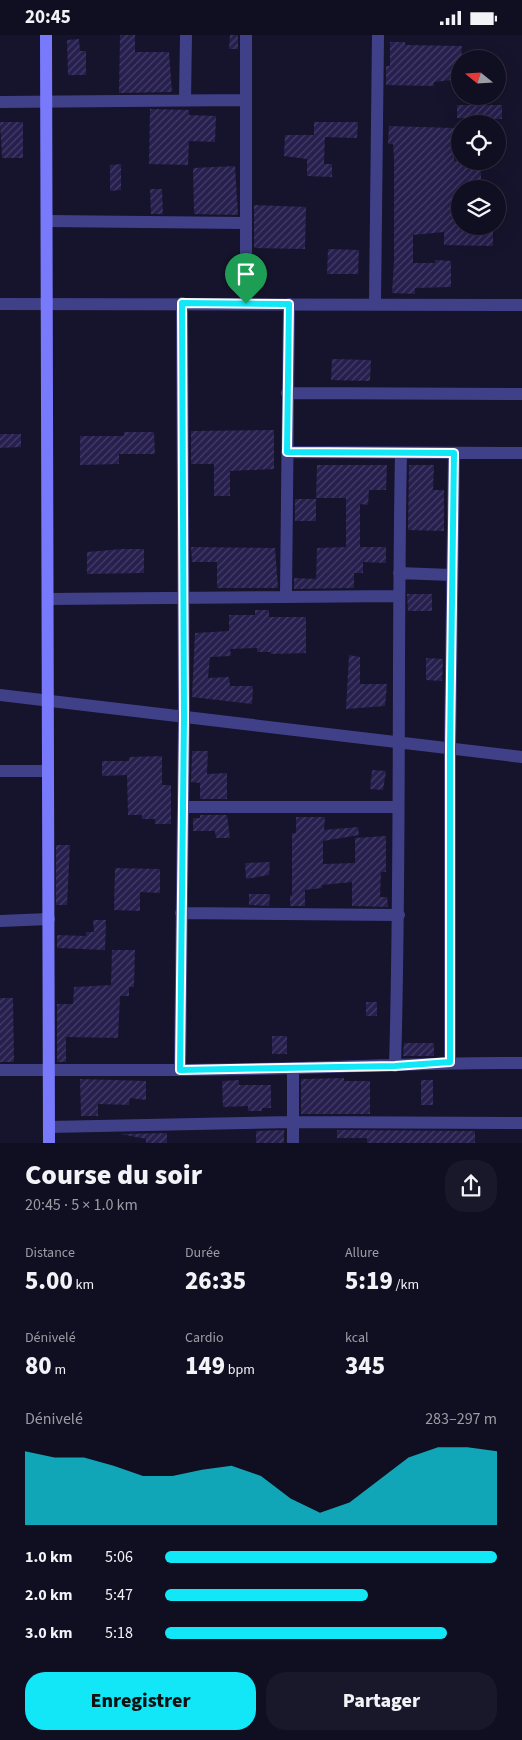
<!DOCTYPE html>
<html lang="fr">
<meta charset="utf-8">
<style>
body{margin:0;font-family:"Source Sans 3",sans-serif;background:#19172a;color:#f1f3f6;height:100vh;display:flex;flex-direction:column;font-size:19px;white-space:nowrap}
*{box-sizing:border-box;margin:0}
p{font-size:16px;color:#9c9ca5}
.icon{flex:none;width:28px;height:28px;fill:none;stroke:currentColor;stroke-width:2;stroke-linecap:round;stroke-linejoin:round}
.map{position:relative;height:1108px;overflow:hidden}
.panel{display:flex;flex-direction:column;background:#100e21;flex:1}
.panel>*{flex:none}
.needle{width:32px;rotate:288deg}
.tools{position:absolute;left:451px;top:15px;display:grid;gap:10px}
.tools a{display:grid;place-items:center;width:55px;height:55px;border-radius:50%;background:#100e21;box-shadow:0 5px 20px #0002,0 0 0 1px #302e3f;font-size:25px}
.pin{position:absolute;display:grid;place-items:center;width:42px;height:42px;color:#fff;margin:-51px -21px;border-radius:50% 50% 50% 0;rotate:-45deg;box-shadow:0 0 5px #0007}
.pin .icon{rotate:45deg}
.round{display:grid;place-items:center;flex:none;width:52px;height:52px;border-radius:20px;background:#19172a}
.headline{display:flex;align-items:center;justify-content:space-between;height:85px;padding:0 25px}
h1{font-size:28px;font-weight:800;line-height:38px}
.metrics{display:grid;grid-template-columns:repeat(3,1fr);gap:8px;height:85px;padding:5px 25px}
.metrics div{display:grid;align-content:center}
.metrics b{font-size:25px;font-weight:800}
.metrics small{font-size:14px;font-weight:400}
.metrics p{font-size:14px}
.chart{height:140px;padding:10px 25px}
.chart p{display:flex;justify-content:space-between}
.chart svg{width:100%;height:90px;margin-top:5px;fill:#12e7f7;opacity:.7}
.primary-button{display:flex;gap:10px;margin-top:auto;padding:10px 25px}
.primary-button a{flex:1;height:58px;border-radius:20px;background:#12e7f7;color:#111;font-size:20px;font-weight:800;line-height:58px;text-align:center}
.primary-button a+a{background:#19172a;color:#f1f3f6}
ul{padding:0 25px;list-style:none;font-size:16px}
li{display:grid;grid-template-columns:80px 60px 1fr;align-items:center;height:38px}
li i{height:12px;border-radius:6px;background:#12e7f7}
.status{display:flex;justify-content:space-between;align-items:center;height:35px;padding:0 25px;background:#100e21;direction:ltr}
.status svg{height:14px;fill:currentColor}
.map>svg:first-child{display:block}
.building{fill:url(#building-hatch)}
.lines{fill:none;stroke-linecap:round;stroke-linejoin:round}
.street{stroke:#404089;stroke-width:12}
.secondary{stroke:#797afb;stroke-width:12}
.route-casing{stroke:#fff;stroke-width:10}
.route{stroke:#12e7f7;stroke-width:6}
</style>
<div class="status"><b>20:45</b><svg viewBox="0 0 49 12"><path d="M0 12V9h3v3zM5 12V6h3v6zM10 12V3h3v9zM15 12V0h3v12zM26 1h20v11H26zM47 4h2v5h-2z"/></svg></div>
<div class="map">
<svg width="522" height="1108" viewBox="0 0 522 1108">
<defs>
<pattern id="building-hatch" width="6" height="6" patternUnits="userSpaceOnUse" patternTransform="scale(1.25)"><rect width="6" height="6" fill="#271f4d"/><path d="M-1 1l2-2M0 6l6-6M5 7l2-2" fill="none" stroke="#463f68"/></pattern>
</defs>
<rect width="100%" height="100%" fill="#16132c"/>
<path class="building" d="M 120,0 L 135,0 L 135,17 L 169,17 L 172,57 L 119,58 Z
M 230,0 L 238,0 L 238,14 L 229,14 Z
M 79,4 L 80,16 L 86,16 L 86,40 L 68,40 L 67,5 Z
M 390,7 L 405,7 L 405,10 L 462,11 L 460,44 L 434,47 L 434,51 L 386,50 L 386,31 L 390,31 Z
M 457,70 L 502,70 L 502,84 L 457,83 Z
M 150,74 L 189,75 L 189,80 L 216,81 L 215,107 L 189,106 L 188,130 L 149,129 Z
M 0,87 L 23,87 L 23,123 L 2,123 Z
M 314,87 L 358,87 L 357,103 L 325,102 L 324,129 L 332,129 L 332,142 L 307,141 L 307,124 L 284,121 L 285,100 L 314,100 Z
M 389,91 L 454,93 L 454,126 L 481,126 L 481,154 L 460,154 L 460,191 L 493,191 L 493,211 L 444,210 L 444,197 L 413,200 L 413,228 L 435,228 L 435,225 L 451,226 L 451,252 L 415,253 L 415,259 L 392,258 L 394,227 L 394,124 L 393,109 L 388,109 Z
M 121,129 L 121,155 L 110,156 L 110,130 Z
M 235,131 L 238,180 L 194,179 L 193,133 Z
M 150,154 L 162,154 L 163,179 L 151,179 Z
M 254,170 L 306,172 L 305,214 L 254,213 Z
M 328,214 L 359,215 L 358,239 L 327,239 Z
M 332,324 L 371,325 L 370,346 L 331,345 Z
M 274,395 L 274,434 L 230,436 L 230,461 L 214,461 L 214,429 L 191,429 L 191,396 Z
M 124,397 L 154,397 L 155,419 L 119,419 L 119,429 L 80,430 L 80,401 L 124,401 Z
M 0,399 L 21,399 L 21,412 L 0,413 Z
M 317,430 L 387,430 L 386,455 L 369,455 L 368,470 L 360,469 L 360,512 L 386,512 L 386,528 L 363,527 L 363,538 L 354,538 L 354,553 L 294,554 L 294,543 L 316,544 L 317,513 L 346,512 L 346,463 L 316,463 Z
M 409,430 L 434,430 L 433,455 L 444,455 L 444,496 L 408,495 Z
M 295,464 L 316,464 L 316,486 L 295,486 Z
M 191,512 L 275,513 L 278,553 L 217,553 L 217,527 L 192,527 Z
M 123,514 L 144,514 L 144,538 L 87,539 L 87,517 Z
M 407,559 L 432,559 L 432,576 L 408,576 Z
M 255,575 L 269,575 L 269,582 L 306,582 L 306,618 L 271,619 L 271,617 L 257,617 L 257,613 L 230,614 L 231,621 L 210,622 L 208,643 L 229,642 L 230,651 L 253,651 L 252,669 L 192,662 L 195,598 L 229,596 L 229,580 L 255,580 Z
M 349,620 L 360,622 L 360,649 L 387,649 L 385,671 L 346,674 Z
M 426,623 L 443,624 L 442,646 L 426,645 Z
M 192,716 L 208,716 L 207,739 L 227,738 L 227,764 L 200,764 L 200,748 L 191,747 Z
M 162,721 L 162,750 L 171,750 L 171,789 L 155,789 L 155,784 L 142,784 L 142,780 L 128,780 L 127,740 L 102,741 L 102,726 L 129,726 L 129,722 Z
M 372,735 L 386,736 L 383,755 L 370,754 Z
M 200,780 L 227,780 L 230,803 L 216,803 L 215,796 L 193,796 L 193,783 L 200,783 Z
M 296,782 L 325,782 L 324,795 L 358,792 L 359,800 L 323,806 L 323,829 L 355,828 L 355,803 L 386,801 L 386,837 L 381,837 L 380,862 L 387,862 L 388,872 L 352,871 L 352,847 L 322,850 L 322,853 L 305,855 L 305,871 L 290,871 L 290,860 L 292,861 L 292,798 L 296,798 Z
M 56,810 L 70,810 L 67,870 L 56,870 Z
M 270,827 L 269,840 L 246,844 L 245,828 Z
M 115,833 L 160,834 L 160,858 L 140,857 L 140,876 L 114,875 Z
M 249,859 L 270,859 L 269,871 L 249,870 Z
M 93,885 L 106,885 L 105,915 L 57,913 L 57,900 L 86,901 L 86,897 L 94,897 Z
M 112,915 L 135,915 L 134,952 L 129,952 L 129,961 L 120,961 L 118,1003 L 66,1002 L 66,1027 L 57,1027 L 57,969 L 73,969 L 74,952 L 111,950 Z
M 0,963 L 13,963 L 14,1027 L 0,1027 Z
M 366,967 L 377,967 L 377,981 L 366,981 Z
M 272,1001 L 287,1001 L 287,1019 L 272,1019 Z
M 404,1008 L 434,1008 L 434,1021 L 403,1021 Z
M 344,1043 L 344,1046 L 370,1046 L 370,1079 L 301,1079 L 301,1044 Z
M 80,1044 L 146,1046 L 146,1065 L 130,1063 L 129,1070 L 98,1069 L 98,1081 L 81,1081 Z
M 239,1045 L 239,1050 L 271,1050 L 271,1073 L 262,1073 L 262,1076 L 248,1076 L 248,1071 L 223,1072 L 222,1046 Z
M 421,1045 L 433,1045 L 433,1070 L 421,1070 Z
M 284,1095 L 284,1108 L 256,1108 L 256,1096 Z
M 337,1095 L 475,1096 L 475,1108 L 367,1108 L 367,1103 L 337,1103 Z
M 167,1098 L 167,1108 L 146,1108 L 146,1104 L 121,1099 Z"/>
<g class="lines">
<path class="street" d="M 185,65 L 186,0
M 0,67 L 245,65
M 47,186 L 244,188
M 375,268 L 378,0
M 0,269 L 522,270
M 246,269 L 246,0
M 287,358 L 522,359
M 287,417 L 522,418
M 399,538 L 451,540
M 286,560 L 289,269
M 48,564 L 398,561
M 0,660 L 522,722
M 0,736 L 48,736
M 183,772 L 397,772
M 181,878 L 399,880
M 0,886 L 49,884
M 450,1027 L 450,714 L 454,418
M 395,1031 C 401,827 397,622 401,418
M 0,1035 C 98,1035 197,1036 295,1033 C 371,1031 446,1027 522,1028
M 180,1035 L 184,683 L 182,268
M 49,1092 L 293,1087 L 522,1088
M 293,1108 L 293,1033"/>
<path class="secondary" d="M 46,0 L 49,1108"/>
</g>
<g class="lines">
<g class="route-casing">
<path id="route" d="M 182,268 L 289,269 L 287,417 L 454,418 L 450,714 L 450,1027 L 395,1031 L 180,1035 L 184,683 Z"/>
</g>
<use href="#route" class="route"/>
</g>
</svg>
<div class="tools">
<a><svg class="needle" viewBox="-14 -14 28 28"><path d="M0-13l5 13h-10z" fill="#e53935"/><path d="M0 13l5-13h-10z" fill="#9c9ca5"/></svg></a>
<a><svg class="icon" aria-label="locate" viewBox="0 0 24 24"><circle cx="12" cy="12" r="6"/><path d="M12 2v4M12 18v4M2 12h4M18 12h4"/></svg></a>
<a><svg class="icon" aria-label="layers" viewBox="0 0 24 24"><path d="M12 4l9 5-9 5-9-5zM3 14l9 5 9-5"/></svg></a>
</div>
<div class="pin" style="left:246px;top:269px;background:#1e9e55"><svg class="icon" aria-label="arrive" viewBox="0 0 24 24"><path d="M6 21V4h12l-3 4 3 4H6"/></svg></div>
</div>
<section class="panel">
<div class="headline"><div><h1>Course du soir</h1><p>20:45 · 5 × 1.0 km</p></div><a class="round"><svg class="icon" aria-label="share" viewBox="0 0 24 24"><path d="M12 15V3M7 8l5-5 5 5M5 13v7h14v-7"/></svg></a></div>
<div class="metrics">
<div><p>Distance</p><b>5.00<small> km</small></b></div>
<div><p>Durée</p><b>26:35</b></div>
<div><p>Allure</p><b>5:19<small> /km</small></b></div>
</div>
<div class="metrics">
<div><p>Dénivelé</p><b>80<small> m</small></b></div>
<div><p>Cardio</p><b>149<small> bpm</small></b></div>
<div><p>kcal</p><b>345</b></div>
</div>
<div class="chart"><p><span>Dénivelé</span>283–297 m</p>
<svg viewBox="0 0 160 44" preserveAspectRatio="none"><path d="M0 44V8L10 11L20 11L30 15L40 20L50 20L60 17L70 15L80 20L90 31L100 38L110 33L120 22L130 11L140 6L150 6L160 8V44z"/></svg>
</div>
<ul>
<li><b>1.0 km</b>5:06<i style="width:100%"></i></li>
<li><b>2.0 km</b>5:47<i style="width:61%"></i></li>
<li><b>3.0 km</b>5:18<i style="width:85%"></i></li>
</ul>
<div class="primary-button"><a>Enregistrer</a><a>Partager</a></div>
</section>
